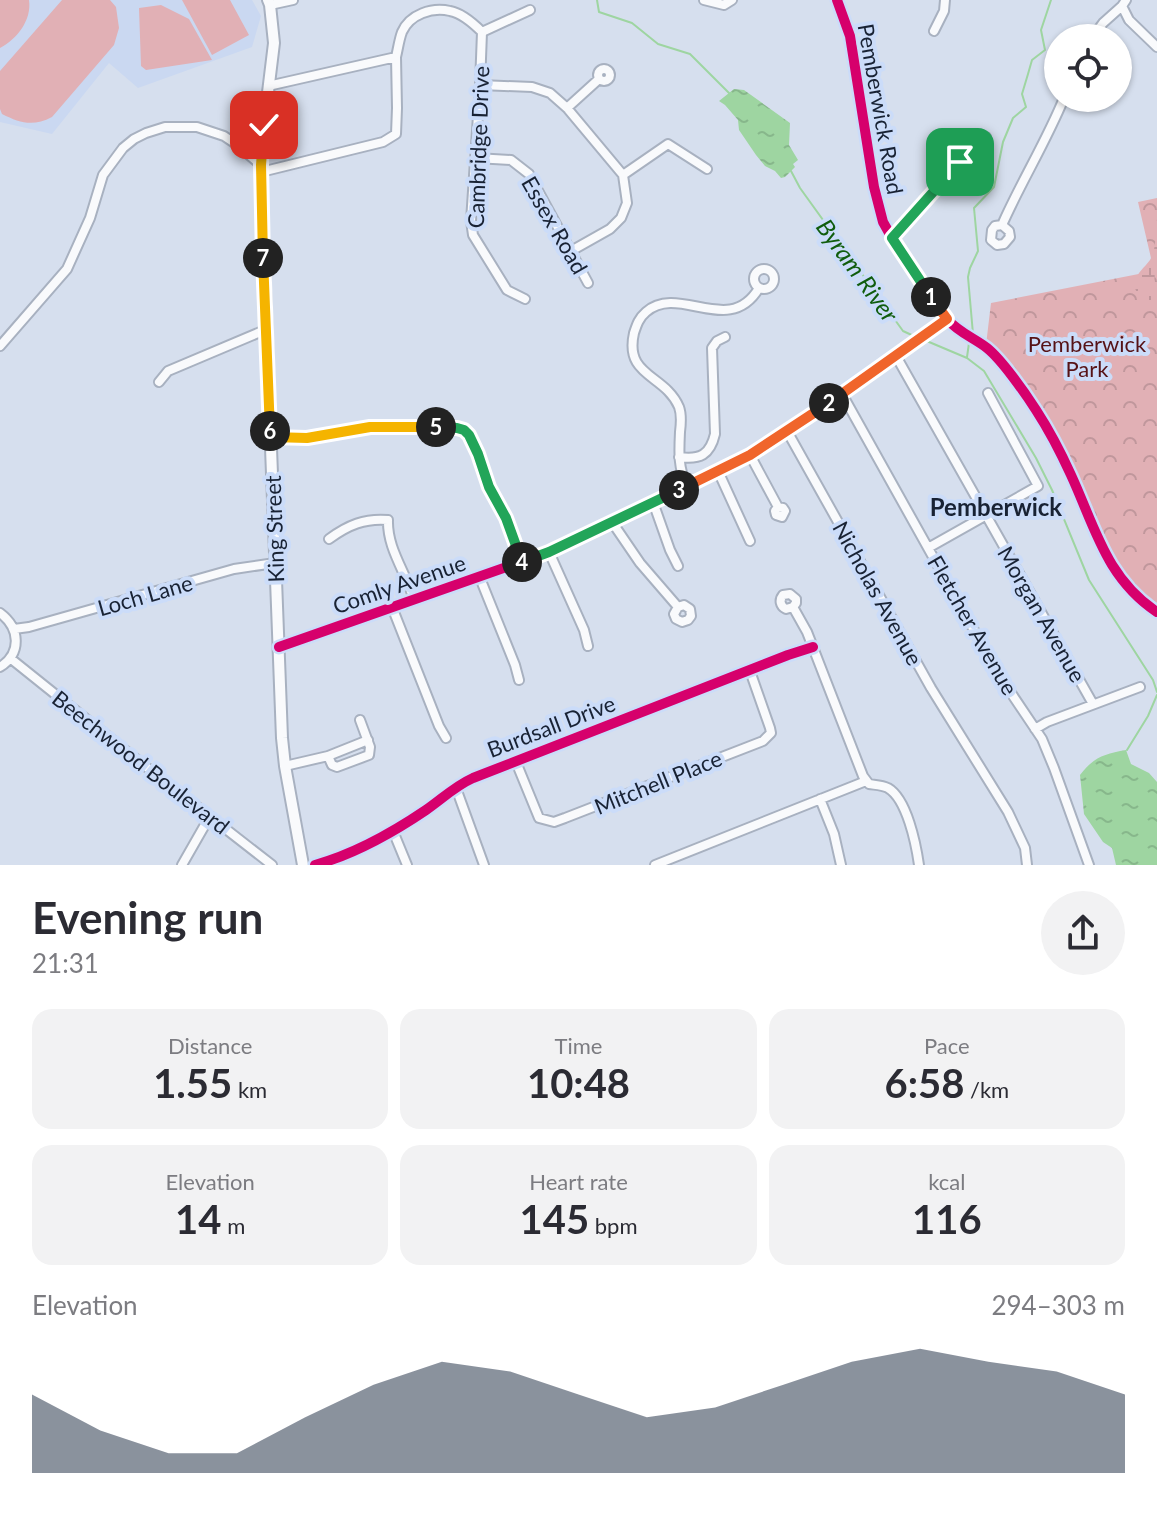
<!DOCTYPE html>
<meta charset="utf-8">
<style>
body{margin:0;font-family:Lato,sans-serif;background:#f2f2f3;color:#2b2b33;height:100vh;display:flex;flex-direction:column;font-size:30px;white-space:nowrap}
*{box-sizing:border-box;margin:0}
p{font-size:26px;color:#7c7c81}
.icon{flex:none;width:44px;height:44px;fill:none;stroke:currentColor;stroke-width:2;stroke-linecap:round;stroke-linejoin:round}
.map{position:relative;height:865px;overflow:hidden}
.panel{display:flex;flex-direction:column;background:#fff;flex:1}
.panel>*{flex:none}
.buttons{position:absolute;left:1044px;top:24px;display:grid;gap:16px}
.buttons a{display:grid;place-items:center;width:88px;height:88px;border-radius:50%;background:#fff;box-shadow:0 2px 6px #0004;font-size:40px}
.pin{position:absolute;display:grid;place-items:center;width:68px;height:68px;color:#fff;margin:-34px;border-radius:16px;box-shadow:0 4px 12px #0006}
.km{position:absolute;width:40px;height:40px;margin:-20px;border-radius:50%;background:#222;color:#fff;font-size:22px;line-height:40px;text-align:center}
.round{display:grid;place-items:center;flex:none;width:84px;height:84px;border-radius:42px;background:#f2f2f3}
.summary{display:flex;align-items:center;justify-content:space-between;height:136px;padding:0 32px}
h1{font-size:44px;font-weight:700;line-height:60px}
.stats{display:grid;grid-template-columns:repeat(3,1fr);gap:12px;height:136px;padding:8px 32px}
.stats div{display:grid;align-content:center;border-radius:20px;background:#f2f2f3;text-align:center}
.stats b{font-size:40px;font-weight:700}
.stats small{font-size:22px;font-weight:400}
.stats p{font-size:22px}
.chart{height:224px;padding:16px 32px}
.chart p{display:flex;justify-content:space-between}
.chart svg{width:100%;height:144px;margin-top:8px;fill:#5a6475;opacity:.7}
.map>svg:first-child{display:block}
.built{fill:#cad8f1}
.grass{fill:#e1b0b5}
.forest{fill:url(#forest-crowns)}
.wetland{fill:url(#wetland-marsh)}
.water{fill:url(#water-ripples)}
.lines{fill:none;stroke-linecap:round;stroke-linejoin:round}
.stream{stroke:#9ed5a1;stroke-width:2}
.minor-casing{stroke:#a8b1c0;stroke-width:12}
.major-casing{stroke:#a8b1c0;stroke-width:14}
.minor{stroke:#f9fafc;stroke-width:8}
.major{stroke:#f9fafc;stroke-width:10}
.cycleway-casing{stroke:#cbdcf9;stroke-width:15}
.cycleway{stroke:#d6006c;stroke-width:10}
.split-1-casing{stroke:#fff;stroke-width:16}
.split-2-casing{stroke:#fff;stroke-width:16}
.split-3-casing{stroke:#fff;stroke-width:16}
.split-4-casing{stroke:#fff;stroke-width:16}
.split-5-casing{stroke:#fff;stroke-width:16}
.split-6-casing{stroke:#fff;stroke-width:16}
.split-7-casing{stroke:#fff;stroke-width:16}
.split-8-casing{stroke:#fff;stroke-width:16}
.split-1{stroke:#22a559;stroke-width:10}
.split-2{stroke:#f0652b;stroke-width:10}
.split-3{stroke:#f0652b;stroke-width:10}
.split-4{stroke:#22a559;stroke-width:10}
.split-5{stroke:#22a559;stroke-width:10}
.split-6{stroke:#f5b400;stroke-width:10}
.split-7{stroke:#f5b400;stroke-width:10}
.split-8{stroke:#f5b400;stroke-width:10}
.labels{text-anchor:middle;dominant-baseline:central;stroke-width:8;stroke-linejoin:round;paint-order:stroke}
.street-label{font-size:22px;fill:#182234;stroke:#cbdcf9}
.park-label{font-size:22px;fill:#561216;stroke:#cbdcf9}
.water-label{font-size:24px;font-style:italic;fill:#105d0e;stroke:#cbdcf9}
.neighbourhood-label{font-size:24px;font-weight:bold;fill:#182234;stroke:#cbdcf9}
</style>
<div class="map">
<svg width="1157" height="865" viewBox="0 0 1157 865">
<defs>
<pattern id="forest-crowns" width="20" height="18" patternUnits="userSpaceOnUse" patternTransform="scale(2)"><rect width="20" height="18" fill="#e1b0b5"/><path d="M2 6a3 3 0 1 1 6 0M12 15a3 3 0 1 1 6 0" fill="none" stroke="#c0979c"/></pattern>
<pattern id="wetland-marsh" width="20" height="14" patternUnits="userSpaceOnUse" patternTransform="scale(2)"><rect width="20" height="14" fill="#e1b0b5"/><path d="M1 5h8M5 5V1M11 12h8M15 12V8" fill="none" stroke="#c0979c"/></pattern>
<pattern id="water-ripples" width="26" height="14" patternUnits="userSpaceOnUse" patternTransform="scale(2)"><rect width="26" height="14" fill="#9ed5a1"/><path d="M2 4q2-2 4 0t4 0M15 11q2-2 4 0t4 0" fill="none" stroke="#87b78b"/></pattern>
</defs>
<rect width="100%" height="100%" fill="#d6dfee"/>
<path class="built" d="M 0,0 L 252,0 L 261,16 L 252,47 L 138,88 L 109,63 L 52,134 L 0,122 Z"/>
<path class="grass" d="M 0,0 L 29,0 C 32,20 17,39 0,48 Z
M 62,0 L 110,0 L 116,7 L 119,28 L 114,45 L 52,117 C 33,127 20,123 2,114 L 0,109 L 0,71 Z
M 182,0 L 230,0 L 249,35 L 212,55 Z
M 161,5 L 189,19 L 212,60 L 146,70 L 141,66 L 139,8 Z"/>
<path class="forest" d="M 1157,198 L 1157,607 L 1133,589 L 1111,556 L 1054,438 L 986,345 L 991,303 L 1154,271 L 1138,202 Z"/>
<path class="wetland" d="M 1157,219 L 1157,267 L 1155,271 L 1153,298 L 1151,300 C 1140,301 1135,293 1134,282 C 1138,272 1144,268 1150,260 C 1157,249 1155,232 1157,219 Z"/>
<path class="water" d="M 734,89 L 744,90 L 790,123 L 789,145 L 798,160 L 793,164 L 795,167 L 785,177 L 781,178 L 775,171 L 765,166 L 756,155 L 739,130 L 738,120 L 725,105 L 719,101 Z
M 1126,750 L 1131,764 L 1149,773 L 1157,782 L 1157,865 L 1116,865 L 1112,848 L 1103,842 L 1084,814 L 1080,775 C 1094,757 1104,754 1126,750 Z"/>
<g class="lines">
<path class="stream" d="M 597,0 L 599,12 L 632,23 L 658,44 L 690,54 L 730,94
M 791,171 L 800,188 L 903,331 L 916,337
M 973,334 L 968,277 L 970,268 L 978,251 L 974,208 L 994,187 L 1003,142 L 1013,118 L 1026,107 L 1022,94 L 1028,74 L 1032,60 L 1045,50 L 1041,30 L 1051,0
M 922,339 L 967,358 L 984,371 L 1036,458 L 1052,490 L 1089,580 L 1153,680 L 1157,692
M 967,357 L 969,343
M 1127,750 L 1148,716 L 1157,695"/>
<g class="minor-casing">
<path id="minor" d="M 704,0 L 724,5 L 732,0
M 837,0 L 850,36 L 874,187 L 883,222 L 892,238 L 947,319 C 958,332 974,338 987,348 C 1002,360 1025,393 1036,410 C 1049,430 1061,453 1071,475 C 1095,527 1106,578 1157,612
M 270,5 L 293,0
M 1122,6 L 1129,20 L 1157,47
M 934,31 L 944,11 L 945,0
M 482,32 L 530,10
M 1092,38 L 1103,23 L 1122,6 L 1126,0
M598 75a6 6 0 1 1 12 0a6 6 0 1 1-12 0Z
M 480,85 L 532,87 L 550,93 L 567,108 L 623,175 L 627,203 L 621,218 L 610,229 L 571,251
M 268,86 L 396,57 C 398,49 399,40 402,32 C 410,14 432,7 450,11 C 461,13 474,24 482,32 L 480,85 L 471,221 L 473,235 L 507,290 L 525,299
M 567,108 L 599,79
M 476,158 L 511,160 L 529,174 L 588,283
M 261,172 L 383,142 L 396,134 L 397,108 L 396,57
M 623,175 L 668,144 L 707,169
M 1002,225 L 1009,231 L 1010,237 L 1004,244 L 997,245 L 991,240 L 992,230 L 995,226 L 1002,225 C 1021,182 1046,142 1064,98
M 892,238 L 986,137
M754 279a10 10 0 1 1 20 0a10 10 0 1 1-20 0Z
M 0,346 L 67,269 L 90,218 L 103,175 L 123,148 L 134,139 L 146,133 L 165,127 L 197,127 L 224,136 L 236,144 L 261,165
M 896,356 L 1093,704
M 159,382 L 168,371 L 265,330
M 842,394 L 999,675 L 1042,739 L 1054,768 L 1089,865
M 787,431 L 931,688 L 1008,812 L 1025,848 L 1027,865
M 271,437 L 307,438 L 370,427 L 449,426 L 464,430 L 469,435 L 489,487 L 506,518 L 521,562
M 750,455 L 778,507 L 775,511 L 776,515 L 782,517 L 785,511 L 783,508 L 778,507
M 679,457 C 700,460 710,455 715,434 L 712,348 L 717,341 L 725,337
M 718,471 L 750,541
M 687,486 C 678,468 679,452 680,432 C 681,424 682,415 679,407 C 665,374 624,377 634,333 C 637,324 639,318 646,312 C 679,283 729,338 759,288
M 653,502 L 670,550 L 678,566
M 612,522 L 640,563 L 678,607 L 684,605 L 690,609 L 691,616 L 688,620 L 682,622 L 676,619 L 674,614 L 678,607
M 329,539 C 348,525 365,518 388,520 C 387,549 406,572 414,600
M 928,548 L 1038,486 L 988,393
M 549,552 L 584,630 L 588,646
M 480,578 L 515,665 L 519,680
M 392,607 L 439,726 L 446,738
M 793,607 L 786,609 C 780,606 779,600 783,595 L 790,594 L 796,599 L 796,603 L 793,607 L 807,632 L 863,776 L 869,784 C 875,785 882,785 888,788 C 907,799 916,844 919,865
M 0,613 C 20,628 22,653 0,667
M 14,629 L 29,627 L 234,569 L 275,563
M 279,647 L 549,552 L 718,471 L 746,457 L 787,431 L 947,319
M 10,658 L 131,755 L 272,865
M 1035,729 L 1047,722 L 1140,687
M 328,756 L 332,765 L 337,767 L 369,755 L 370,747 L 360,720
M 516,762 L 539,818 L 554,822 L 565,818 L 763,741 L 771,733 L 770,728 L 750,671
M 285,766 L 328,756 L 368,740
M 456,788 L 484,865
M 820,799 L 834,834 L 841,865
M 393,831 L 407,865
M 182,865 L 210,816
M 315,865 C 355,854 392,833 426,810 C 442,799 455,786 473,778 L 788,655 L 813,647
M 655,865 L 866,781"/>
</g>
<g class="major-casing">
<path id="major" d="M 268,0 L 270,5 L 274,43 L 264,125 L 261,184 L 282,738 L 285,766 L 303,865"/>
</g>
<use href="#minor" class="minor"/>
<use href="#major" class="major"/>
<g class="cycleway-casing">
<path id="cycleway" d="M 837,0 L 850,36 L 874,187 L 883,222 L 892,238 L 947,319 C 958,332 974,338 987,348 C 1002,360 1025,393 1036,410 C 1049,430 1061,453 1071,475 C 1095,527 1106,578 1157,612
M 279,647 L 549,552 L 718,471 L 746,457 L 787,431 L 947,319
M 315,865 C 355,854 392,833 426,810 C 442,799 455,786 473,778 L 788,655 L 813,647"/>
</g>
<use href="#cycleway" class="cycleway"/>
</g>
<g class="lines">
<g class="split-1-casing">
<path id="split-1" d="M 931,297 L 892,238 L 960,162"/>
</g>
<g class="split-2-casing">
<path id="split-2" d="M 829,403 L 947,319 L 931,297"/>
</g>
<g class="split-3-casing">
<path id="split-3" d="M 679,490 L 750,455 L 829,403"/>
</g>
<g class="split-4-casing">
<path id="split-4" d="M 522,562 L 549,552 L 679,490"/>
</g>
<g class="split-5-casing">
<path id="split-5" d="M 436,427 L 457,428 L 464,430 L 469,435 L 478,454 L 489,487 L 506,518 L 522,562"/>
</g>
<g class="split-6-casing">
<path id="split-6" d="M 270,431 L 271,437 L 307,438 L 370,427 L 436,427"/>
</g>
<g class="split-7-casing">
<path id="split-7" d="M 263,258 L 270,431"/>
</g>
<g class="split-8-casing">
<path id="split-8" d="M 263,258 L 261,165 L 264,125"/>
</g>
<use href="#split-1" class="split-1"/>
<use href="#split-2" class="split-2"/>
<use href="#split-3" class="split-3"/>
<use href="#split-4" class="split-4"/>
<use href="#split-5" class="split-5"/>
<use href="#split-6" class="split-6"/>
<use href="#split-7" class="split-7"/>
<use href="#split-8" class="split-8"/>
</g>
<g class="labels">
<g class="street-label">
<text transform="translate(881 109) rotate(80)">Pemberwick Road</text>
<text transform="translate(478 147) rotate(-88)">Cambridge Drive</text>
<text transform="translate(555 225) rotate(60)">Essex Road</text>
<text transform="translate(274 529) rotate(-92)">King Street</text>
<text transform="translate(399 584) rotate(-19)">Comly Avenue</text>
<text transform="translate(878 593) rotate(61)">Nicholas Avenue</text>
<text transform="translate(145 595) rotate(-16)">Loch Lane</text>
<text transform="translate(1042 614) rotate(60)">Morgan Avenue</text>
<text transform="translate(973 625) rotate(60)">Fletcher Avenue</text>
<text transform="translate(551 726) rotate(-21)">Burdsall Drive</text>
<text transform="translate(141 762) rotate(38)">Beechwood Boulevard</text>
<text transform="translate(658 782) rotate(-22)">Mitchell Place</text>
</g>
<g class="park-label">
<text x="1087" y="343">Pemberwick<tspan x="1087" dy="25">Park</tspan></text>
</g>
<g class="water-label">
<text transform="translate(858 270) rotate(54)">Byram River</text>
</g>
<g class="neighbourhood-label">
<text x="996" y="506">Pemberwick</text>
</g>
</g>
</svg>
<div class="buttons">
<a><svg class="icon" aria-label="locate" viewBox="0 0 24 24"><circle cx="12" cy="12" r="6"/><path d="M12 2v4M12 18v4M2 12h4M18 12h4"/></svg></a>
</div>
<div class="pin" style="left:960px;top:162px;background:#1e9e55"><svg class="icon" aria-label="arrive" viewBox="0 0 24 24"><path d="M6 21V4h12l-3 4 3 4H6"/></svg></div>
<div class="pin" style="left:264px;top:125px;background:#d93025"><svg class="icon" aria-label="check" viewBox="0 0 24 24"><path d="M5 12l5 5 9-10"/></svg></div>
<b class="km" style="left:931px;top:297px">1</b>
<b class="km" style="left:829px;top:403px">2</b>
<b class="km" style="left:679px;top:490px">3</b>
<b class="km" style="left:522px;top:562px">4</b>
<b class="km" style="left:436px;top:427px">5</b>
<b class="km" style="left:270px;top:431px">6</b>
<b class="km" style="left:263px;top:258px">7</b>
</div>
<section class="panel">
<div class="summary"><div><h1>Evening run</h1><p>21:31</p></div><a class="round"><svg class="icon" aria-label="share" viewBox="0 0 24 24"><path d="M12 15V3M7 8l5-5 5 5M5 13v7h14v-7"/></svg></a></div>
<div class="stats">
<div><p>Distance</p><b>1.55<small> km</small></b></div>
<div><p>Time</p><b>10:48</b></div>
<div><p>Pace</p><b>6:58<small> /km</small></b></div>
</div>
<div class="stats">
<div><p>Elevation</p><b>14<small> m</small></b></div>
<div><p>Heart rate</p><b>145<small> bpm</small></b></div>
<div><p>kcal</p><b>116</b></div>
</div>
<div class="chart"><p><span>Elevation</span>294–303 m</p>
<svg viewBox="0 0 160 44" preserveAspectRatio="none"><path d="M0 44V20L10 31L20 38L30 38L40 27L50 17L60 10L70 13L80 20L90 27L100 24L110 17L120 10L130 6L140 10L150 13L160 20V44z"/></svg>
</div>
</section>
